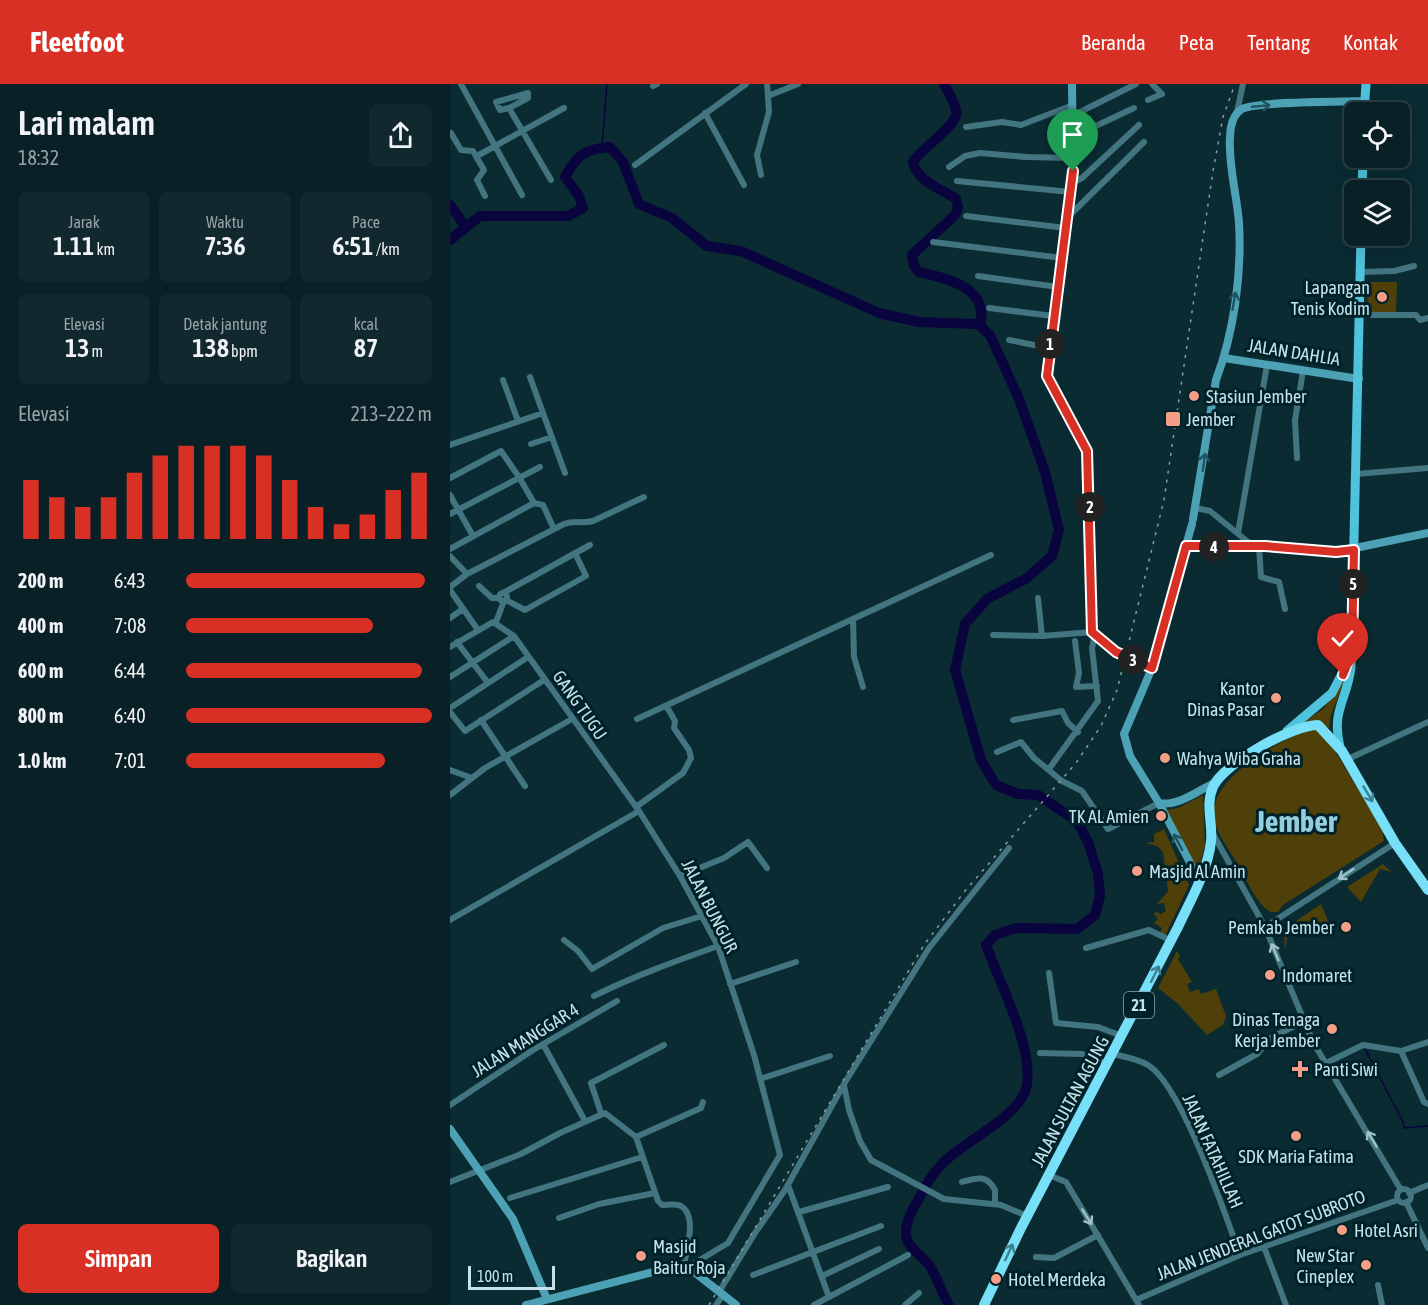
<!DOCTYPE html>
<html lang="id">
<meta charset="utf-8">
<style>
body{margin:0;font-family:"Asap Condensed",sans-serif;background:#11282e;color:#f1f3f6;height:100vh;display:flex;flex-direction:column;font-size:22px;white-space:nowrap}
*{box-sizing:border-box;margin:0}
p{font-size:20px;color:#98a3a7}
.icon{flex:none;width:33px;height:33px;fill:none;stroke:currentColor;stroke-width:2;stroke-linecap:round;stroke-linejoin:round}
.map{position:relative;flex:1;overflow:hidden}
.panel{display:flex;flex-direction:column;background:#082026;width:450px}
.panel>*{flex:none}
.fabs{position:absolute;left:894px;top:18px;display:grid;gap:12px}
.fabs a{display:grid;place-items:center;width:66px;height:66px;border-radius:9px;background:#082026;box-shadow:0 6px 24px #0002,0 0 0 2px #293e43;font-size:30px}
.scale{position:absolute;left:18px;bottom:15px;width:87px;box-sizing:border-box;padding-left:6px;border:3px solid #c5e2ea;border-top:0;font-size:16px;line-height:21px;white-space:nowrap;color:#c5e2ea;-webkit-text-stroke:4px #012128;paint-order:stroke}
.pin{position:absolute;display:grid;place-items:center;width:51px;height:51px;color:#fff;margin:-62px -26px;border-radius:50% 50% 50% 0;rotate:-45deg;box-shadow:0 0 6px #0007}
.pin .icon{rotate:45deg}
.km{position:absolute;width:30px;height:30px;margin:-15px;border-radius:50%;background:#222;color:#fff;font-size:16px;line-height:30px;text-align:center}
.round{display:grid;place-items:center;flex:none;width:63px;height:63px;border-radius:9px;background:#11282e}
.headline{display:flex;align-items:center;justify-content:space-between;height:102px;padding:0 18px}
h1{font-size:33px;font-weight:600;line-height:45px}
.figures{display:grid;grid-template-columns:repeat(3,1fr);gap:9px;height:102px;padding:6px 18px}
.figures div{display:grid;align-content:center;border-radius:9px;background:#11282e;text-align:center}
.figures b{font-size:26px;font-weight:600}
.figures small{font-size:16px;font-weight:400}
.figures p{font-size:16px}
.chart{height:168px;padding:12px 18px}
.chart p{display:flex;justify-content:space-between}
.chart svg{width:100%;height:108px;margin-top:6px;stroke:#d93025;stroke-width:6}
.primary-button{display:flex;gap:12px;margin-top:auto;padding:12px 18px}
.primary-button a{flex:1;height:69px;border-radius:9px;background:#d93025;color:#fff;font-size:24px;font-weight:600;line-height:69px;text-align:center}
.primary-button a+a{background:#11282e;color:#f1f3f6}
ul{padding:0 18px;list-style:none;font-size:20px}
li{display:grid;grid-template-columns:96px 72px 1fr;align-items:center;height:45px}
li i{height:15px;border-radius:8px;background:#d93025}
header{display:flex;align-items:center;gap:36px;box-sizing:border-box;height:84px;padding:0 30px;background:#d93025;color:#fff}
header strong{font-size:28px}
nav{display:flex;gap:33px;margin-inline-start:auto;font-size:21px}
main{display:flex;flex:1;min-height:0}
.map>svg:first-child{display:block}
.green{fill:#4e4008}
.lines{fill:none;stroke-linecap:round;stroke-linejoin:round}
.stream{stroke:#09043d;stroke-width:1.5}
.river{stroke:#09043d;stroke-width:10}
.street{stroke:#427580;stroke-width:6}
.secondary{stroke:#4ca1b4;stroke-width:8}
.primary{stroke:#50c3dc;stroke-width:9}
.highway{stroke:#77dff7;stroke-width:10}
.rail{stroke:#83a1a9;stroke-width:1.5;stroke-dasharray:3 6;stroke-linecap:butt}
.oneway{stroke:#1f5460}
.oneway2{stroke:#3c8090}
.oneway3{stroke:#9ec1ca}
.route-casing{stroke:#fff;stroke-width:12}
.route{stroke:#d93025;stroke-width:8}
.poi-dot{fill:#f49e88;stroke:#012128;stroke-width:2}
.labels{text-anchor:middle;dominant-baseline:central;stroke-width:6;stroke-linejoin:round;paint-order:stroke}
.shield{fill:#012128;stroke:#8aa8b0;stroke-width:1.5}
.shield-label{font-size:16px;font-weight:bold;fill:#c5e2ea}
.poi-label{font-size:18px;fill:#c5e2ea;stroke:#012128;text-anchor:start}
.street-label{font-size:18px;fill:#c5e2ea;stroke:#012128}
.town-label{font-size:30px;font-weight:bold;fill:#92cfde;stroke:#012128}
</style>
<header>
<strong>Fleetfoot</strong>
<nav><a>Beranda</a><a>Peta</a><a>Tentang</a><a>Kontak</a></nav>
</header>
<main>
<section class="panel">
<div class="headline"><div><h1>Lari malam</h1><p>18:32</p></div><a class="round"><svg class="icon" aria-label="share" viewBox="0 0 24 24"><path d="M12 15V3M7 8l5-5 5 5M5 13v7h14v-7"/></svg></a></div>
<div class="figures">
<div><p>Jarak</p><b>1.11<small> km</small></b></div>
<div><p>Waktu</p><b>7:36</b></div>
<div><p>Pace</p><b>6:51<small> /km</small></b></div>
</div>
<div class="figures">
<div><p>Elevasi</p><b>13<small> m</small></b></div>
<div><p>Detak jantung</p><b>138<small> bpm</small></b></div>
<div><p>kcal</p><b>87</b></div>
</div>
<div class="chart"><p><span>Elevasi</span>213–222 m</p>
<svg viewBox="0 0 160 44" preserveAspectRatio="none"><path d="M5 44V20M15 44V27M25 44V31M35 44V27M45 44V17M55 44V10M65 44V6M75 44V6M85 44V6M95 44V10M105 44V20M115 44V31M125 44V38M135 44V34M145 44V24M155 44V17"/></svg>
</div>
<ul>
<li><b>200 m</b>6:43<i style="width:97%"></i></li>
<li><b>400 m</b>7:08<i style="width:76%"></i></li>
<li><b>600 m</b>6:44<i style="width:96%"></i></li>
<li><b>800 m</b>6:40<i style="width:100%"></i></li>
<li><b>1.0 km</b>7:01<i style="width:81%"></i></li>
</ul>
<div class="primary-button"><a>Simpan</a><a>Bagikan</a></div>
</section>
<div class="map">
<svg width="978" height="1221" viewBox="0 0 978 1221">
<rect width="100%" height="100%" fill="#0a2b32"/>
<path class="green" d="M 918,198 L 947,198 L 946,229 L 917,229 Z
M 896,594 L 881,631 L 879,644 L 851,640 L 873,625 Z
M 862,644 L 876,652 L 932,745 L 934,757 L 833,821 L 828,828 L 821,828 C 805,819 796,794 787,779 C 780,767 769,753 765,739 C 752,696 830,657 862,644 Z
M 753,711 L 755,762 L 748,788 L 716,726 L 728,724 Z
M 714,745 L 739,801 L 715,852 L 710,849 L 712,844 L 704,839 L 708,835 L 704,830 L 706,828 L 711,830 L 716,827 L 714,819 L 707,820 L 718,807 L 713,768 L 707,762 L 696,759 L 704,758 L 704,750 Z
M 933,780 L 941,788 L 930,785 L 911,818 L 897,803 Z
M 871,820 L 879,839 L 859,846 L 838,846 L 835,866 L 834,850 L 836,844 Z
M 727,867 L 730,872 L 728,875 L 742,898 L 737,900 L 740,908 L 749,905 L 751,910 L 766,905 L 776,932 L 773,941 L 757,951 L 728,920 L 708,904 Z"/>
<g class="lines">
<path class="stream" d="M 152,63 L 157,0
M 915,965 L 953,1038 L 954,1044 L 978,1042"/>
<path class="river" d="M 494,0 C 498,8 504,17 506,26 C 511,40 471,64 463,78 C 467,97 491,105 506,115 L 508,124 L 505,131 L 462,171 L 464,182 L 469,188 C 496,194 540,203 530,242
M 0,121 L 15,142
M 0,156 L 30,132 L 118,132 L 133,124 L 129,112 L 115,93 C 127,71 135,65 160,63 L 173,78 L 189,120 L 222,134 L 257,162 L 291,167 L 429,229 L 469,238 L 528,240 L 540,251 L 569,315 L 595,388 L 609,446 L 602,472 L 577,494 L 537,515 L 515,540 L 505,586 L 531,676 L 546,701 L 568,710 L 588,711 L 627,737 L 638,758 L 648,789 L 650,812 L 645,831 L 627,845 L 566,844 L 545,851 L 536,861 C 549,898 586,967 576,1005 C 567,1034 513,1058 492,1080 C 481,1091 474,1104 467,1118 C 462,1126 456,1138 456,1148 C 455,1165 474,1171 481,1184 C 488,1196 492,1209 499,1221"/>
<path class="street" d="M 11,0 L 72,111
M 317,0 L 318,12
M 203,2 L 207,0
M 698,16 L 712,10 L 702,0
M 59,24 L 78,14 L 78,9 L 46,18 L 50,26 L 59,24 L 101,96
M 787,28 L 793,0
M 255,29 L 294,101
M 624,31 L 686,0
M 516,43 L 552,38 L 571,41 L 623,21
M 624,44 L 648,41 L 684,24
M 1,49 L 11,66 L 23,67 L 34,86 L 27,96 L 35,112
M 27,72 L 114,24
M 185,81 L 296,0
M 499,83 L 515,72 L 530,69 L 576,73 L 623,74
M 311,91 L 307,71 L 319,28 L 318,12 L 348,0
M 507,97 L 621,108
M 622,99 L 632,94 L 689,41
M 516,132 L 616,144
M 618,133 L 694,58
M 483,158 L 612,174
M 911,188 L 944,187 L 964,182
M 528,192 L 608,203
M 539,224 L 603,232
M 910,231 L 966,231 L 970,236 L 978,234
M 559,256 L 599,264
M 80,293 L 93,329
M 53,296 L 68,337
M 81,360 L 102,353
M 0,361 L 93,329 L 115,389
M 847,374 L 845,336 L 853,287
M 906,390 L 978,384
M 0,394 L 51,367 L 69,393 L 84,419
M 0,411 L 23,452
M 746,424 L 760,427 L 803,462
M 0,430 L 90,383
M 788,449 L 817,281
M 809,462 L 811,493 L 829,498 L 835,525
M 0,465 L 84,419 L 93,421 L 104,445
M 0,472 L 17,490
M 29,502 L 42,514 L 49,514
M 0,503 L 17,490 L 114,440 C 125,436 132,440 143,437 L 194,413
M 0,506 L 28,546
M49 513a4 4 0 1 1 8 0a4 4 0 1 1-8 0Z
M 53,509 L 140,461
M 588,514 L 592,552
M 56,516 L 75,526 L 136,492 L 125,469
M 0,534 L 13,525
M 403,535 L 404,573 L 413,603
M 46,538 L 54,517
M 543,551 L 592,552 L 642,548
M 625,557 L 629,589 L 626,603 L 647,602
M 7,558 L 38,599
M 0,563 L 43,538 L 64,552 L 189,727 L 230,792 L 268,862 L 304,971 L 330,1071 L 278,1159 L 238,1183
M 0,593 L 64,552
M 0,624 L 78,573
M 0,628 L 15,647 L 94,596
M 187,635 L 541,471
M 31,636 L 75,702
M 563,636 L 612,627 L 618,639 L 628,648
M 547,668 L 571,658 L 584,674 L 612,697 L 632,707 L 658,745 L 709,719
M 898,675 L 978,638
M 599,685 L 648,617 L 642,564 L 645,551
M 0,686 L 22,694
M 0,711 L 35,684 L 122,635
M 186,723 L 233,689 L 241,674 L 239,666 L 224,644 L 225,637 L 217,623
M 763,750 L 815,843 L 863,958 L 951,1106
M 230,792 L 274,774 L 298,758 L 317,784
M 0,836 L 189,727
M 815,843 L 945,759
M 114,856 L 128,867 L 142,885 L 213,844 L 252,832
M 636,864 L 699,846 L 722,857
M 599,889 L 606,939 L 648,943 L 672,952
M 280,900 L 346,878
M 144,912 C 184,892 226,877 268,862
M 93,960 L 135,1037
M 951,967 L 978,958
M 590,969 L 632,970 L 658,980
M 663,970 C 675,973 688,975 698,981 C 732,1002 775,1130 790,1171
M 876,979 L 913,961 L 951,967 L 974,1018 L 978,1020
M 769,991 L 807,970 L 822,953 L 855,937
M 310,995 L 380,972
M 394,1001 L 399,1026 L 410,1057 L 421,1076 L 494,1115 L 551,1121 L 577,1132
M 0,1021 L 83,966 L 167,917
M 151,1029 L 141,999 L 214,961
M 186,1053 L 251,1024 L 253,1018
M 599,1091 L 616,1098 L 689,1221
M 0,1098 L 71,1070 L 110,1049 L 155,1029 L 186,1053 L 208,1117 L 212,1121 C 218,1121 225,1119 231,1122 C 248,1132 236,1167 234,1182
M 512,1098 C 526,1094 537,1090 545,1106 L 545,1120
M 338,1101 L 379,1213
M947 1112a7 7 0 1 1 14 0a7 7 0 1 1-14 0Z
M 959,1109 L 978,1101
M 60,1114 L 192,1073
M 956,1118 L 978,1164
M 349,1128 L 438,1103
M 109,1134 L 149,1120 L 205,1109
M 814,1163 L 836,1221
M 586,1173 L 604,1174 L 648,1151
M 303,1191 L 431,1142
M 372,1192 L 429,1165
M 928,1201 L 932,1221
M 269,1208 L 305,1149 L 335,1106 L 394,1000 L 479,864 L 559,764
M 686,1216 L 790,1171 L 948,1116
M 266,1221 L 273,1211
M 364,1221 L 458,1171
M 455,1221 L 469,1209"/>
<path class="secondary" d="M 622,0 L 623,87 L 597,292 L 637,367 L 642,548 L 666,568 L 702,584
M 774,274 L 909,295
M 743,435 L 766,296 C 784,248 792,190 789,139 C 787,111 778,81 780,53 C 780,43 783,30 792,25 C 809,17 891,18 915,17
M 742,440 L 702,584 L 674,650 L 680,672 L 709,719 L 749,796
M 736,462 L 815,462 L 886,468 L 978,449
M 709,719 C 728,723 749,706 766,698
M 0,1045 L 63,1135 L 97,1215
M 76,1221 L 226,1182 L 238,1183 L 286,1221"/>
<path class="primary" d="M 914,28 L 916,0
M 912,106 L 913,74
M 837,647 L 882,609 L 898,578
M 890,663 C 881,626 897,617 901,583 L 911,152"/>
<path class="highway" d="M 534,1221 L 570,1146 L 728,843 C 740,817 758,787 761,757 C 763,739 755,721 763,703 C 774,679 842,641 868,641 L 892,667 L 945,759 L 978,806"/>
<path class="rail" d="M 259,1221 L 474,861 L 515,807 L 626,679 L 651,642 L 667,606 L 714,416 L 763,87 L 773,33 L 785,0"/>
</g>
<defs><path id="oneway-shaft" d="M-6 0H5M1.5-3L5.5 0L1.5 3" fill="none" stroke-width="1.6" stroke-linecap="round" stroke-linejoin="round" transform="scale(1.5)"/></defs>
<g class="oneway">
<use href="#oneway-shaft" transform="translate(811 22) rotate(-5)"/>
<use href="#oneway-shaft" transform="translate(784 217) rotate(-80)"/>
<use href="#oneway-shaft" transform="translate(754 378) rotate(-82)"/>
<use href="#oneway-shaft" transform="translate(728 758) rotate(-118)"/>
</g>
<g class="oneway2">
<use href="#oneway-shaft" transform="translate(918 710) rotate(59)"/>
<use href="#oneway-shaft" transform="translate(705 890) rotate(-63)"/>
<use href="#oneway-shaft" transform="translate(559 1168) rotate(-65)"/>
</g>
<g class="oneway3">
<use href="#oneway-shaft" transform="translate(896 790) rotate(147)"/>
<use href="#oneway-shaft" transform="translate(825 868) rotate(-113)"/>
<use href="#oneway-shaft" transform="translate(922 1055) rotate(-121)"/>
<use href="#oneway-shaft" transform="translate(637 1133) rotate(58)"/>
</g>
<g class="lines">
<g class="route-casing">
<path id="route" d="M 623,87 L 597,292 L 637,367 L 642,548 L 666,568 L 702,584 L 736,462 L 815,462 L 886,468 L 904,466 L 902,567 L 893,591"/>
</g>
<use href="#route" class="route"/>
</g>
<g class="poi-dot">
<circle cx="932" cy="213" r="6"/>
<circle cx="744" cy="312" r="6"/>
<rect x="715" y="327" width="16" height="16" rx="3"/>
<circle cx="826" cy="614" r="6"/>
<circle cx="715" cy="674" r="6"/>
<circle cx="711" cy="732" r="6"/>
<circle cx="687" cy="787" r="6"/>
<circle cx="896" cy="843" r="6"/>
<circle cx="820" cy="891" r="6"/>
<circle cx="882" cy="945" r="6"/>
<path d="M847 976h6v6h6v6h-6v6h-6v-6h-6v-6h6z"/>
<circle cx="846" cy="1052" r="6"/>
<circle cx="892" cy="1146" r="6"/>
<circle cx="191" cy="1172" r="6"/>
<circle cx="916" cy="1181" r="6"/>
<circle cx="546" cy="1195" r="6"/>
</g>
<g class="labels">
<rect class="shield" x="674" y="908" width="30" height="26" rx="4.5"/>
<g class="shield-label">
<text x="689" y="921">21</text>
</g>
<g class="poi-label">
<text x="920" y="203" text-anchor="end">Lapangan<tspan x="920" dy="21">Tenis Kodim</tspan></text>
<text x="756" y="312">Stasiun Jember</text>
<text x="736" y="335">Jember</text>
<text x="814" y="604" text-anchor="end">Kantor<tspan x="814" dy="21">Dinas Pasar</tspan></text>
<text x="727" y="674">Wahya Wiba Graha</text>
<text x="699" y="732" text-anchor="end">TK AL Amien</text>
<text x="699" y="787">Masjid Al Amin</text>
<text x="884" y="843" text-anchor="end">Pemkab Jember</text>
<text x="832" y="891">Indomaret</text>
<text x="870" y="935" text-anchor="end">Dinas Tenaga<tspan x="870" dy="21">Kerja Jember</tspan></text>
<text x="864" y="985">Panti Siwi</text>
<text x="846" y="1072" text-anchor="middle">SDK Maria Fatima</text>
<text x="904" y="1146">Hotel Asri</text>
<text x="203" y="1162">Masjid<tspan x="203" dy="21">Baitur Roja</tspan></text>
<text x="904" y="1171" text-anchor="end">New Star<tspan x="904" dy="21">Cineplex</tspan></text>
<text x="558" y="1195">Hotel Merdeka</text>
</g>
<g class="street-label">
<text transform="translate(844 268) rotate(9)">JALAN DAHLIA</text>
<text transform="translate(130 621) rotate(55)">GANG TUGU</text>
<text transform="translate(260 822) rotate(63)">JALAN BUNGUR</text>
<text transform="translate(75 956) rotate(-32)">JALAN MANGGAR 4</text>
<text transform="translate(620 1017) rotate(-62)">JALAN SULTAN AGUNG</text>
<text transform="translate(763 1067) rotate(66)">JALAN FATAHILLAH</text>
<text transform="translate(811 1151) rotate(-21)">JALAN JENDERAL GATOT SUBROTO</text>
</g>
<g class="town-label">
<text x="846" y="737">Jember</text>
</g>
</g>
</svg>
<div class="fabs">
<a><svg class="icon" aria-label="locate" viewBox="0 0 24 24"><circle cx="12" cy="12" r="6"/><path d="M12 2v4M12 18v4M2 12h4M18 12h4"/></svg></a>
<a><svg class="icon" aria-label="layers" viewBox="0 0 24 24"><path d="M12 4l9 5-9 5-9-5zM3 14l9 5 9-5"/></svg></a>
</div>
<div class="scale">100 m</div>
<div class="pin" style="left:623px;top:87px;background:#1e9e55"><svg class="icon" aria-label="arrive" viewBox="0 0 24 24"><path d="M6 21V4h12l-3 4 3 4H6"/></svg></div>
<div class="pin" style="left:893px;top:591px;background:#d93025"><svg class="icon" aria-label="check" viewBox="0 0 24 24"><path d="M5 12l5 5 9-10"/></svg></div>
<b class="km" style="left:600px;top:260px">1</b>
<b class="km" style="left:640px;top:423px">2</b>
<b class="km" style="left:683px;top:576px">3</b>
<b class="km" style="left:764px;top:463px">4</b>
<b class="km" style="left:903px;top:500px">5</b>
</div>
</main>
